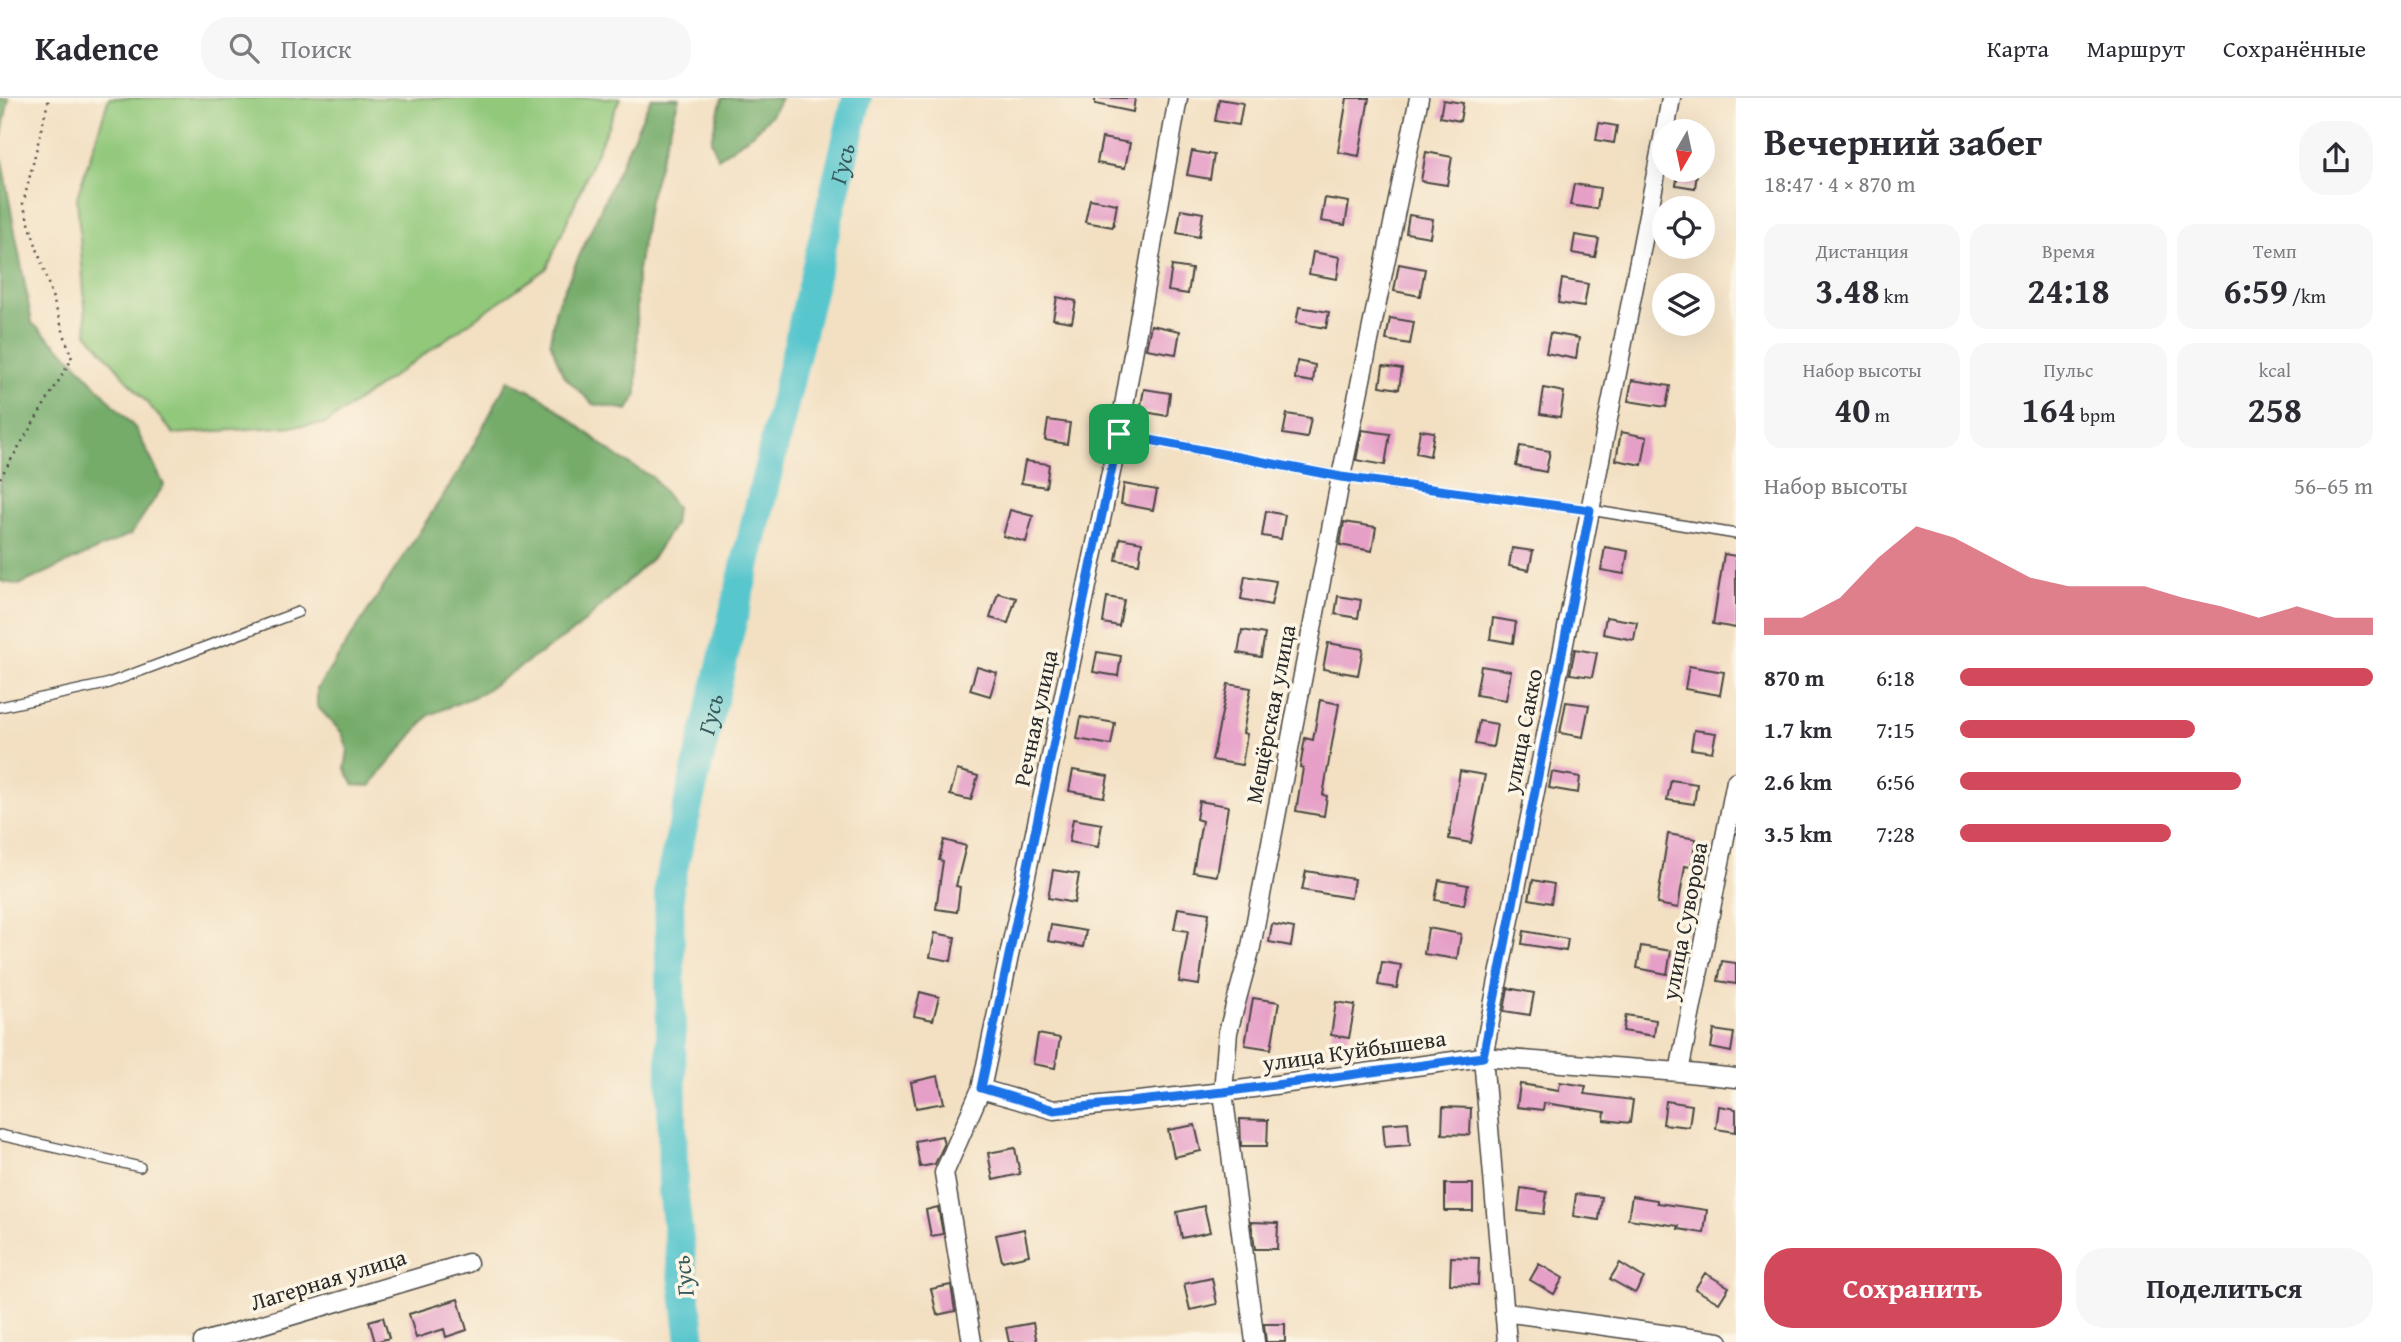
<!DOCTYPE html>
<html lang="ru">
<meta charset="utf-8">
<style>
body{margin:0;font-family:"Gentium Book Plus",serif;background:#f7f7f7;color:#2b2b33;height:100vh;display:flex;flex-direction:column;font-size:26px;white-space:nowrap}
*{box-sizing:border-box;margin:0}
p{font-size:23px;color:#7c7c81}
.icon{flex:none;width:38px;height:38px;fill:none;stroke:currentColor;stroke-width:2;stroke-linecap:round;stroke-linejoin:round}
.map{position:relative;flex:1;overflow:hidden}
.side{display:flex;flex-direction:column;background:#fff;width:665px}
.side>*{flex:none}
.needle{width:46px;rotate:189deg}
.buttons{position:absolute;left:1652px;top:21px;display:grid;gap:14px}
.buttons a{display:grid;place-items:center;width:63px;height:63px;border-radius:50%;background:#fff;box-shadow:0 7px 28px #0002;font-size:35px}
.pin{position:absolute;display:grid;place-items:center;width:60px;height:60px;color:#fff;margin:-30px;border-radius:14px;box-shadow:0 4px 10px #0006}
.round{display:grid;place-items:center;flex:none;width:74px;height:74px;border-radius:28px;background:#f7f7f7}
.head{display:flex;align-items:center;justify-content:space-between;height:119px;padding:0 28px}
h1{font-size:38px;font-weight:700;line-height:52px}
.figures{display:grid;grid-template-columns:repeat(3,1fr);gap:10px;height:119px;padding:7px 28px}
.figures div{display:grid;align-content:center;border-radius:18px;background:#f7f7f7;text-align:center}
.figures b{font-size:35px;font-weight:700}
.figures small{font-size:19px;font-weight:400}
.figures p{font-size:19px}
.chart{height:196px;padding:14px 28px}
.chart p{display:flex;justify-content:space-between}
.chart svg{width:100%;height:126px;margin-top:7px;fill:#d1495b;opacity:.7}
.button{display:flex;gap:14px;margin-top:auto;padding:14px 28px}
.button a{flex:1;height:80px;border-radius:28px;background:#d1495b;color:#fff;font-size:28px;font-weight:700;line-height:80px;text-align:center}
.button a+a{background:#f7f7f7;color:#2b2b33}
ul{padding:0 28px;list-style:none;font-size:23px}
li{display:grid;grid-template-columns:112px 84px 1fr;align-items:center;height:52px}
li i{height:18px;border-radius:9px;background:#d1495b}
header{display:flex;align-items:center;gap:42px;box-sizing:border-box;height:98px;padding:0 35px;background:#fff;border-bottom:2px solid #e1e1e2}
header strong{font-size:33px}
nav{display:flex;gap:38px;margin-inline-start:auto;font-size:24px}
.search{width:490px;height:63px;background:#f7f7f7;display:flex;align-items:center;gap:18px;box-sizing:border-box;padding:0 24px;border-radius:28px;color:#7c7c81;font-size:26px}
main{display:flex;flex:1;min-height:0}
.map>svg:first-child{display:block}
.green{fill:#91c87a;stroke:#5e7a52;stroke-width:2}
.forest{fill:#74ac6a;stroke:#506c4a;stroke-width:2}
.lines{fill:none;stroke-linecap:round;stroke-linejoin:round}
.river{stroke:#59c6cd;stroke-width:30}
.building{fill:#e6a0c8}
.lane-casing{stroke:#494642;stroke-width:12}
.street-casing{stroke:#494642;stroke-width:21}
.path{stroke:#494642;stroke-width:2.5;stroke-dasharray:2 5;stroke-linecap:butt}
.lane{stroke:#fff;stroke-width:9}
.street{stroke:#fff;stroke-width:18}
.route-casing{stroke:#fff;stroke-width:14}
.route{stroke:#1a73e8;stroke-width:9}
.labels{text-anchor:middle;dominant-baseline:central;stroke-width:7;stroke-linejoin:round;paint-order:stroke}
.street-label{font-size:23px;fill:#2b2b2b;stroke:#fcf5e5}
.water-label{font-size:24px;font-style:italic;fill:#395a5c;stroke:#fcf5e5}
</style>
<header>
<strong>Kadence</strong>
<div class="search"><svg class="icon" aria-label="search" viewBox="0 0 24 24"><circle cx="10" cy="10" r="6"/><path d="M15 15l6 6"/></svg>Поиск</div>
<nav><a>Карта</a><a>Маршрут</a><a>Сохранённые</a></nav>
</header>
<main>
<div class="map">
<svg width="1736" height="1244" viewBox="0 0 1736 1244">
<rect width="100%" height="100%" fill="#fcf5e5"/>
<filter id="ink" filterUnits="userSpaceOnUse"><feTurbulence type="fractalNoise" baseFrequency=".0143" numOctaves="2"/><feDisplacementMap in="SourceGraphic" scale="14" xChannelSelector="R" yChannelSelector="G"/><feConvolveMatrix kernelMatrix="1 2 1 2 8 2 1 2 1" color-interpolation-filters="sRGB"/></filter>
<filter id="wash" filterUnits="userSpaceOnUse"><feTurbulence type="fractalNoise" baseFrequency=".00686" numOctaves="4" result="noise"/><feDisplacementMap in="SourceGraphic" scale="28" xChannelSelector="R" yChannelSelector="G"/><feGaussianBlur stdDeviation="1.57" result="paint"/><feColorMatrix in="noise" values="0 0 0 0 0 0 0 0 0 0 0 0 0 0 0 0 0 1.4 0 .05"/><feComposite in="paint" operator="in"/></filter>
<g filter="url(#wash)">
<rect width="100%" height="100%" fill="#f3e0c3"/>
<path class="green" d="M 109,0 L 620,0 L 547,170 L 325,326 L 174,336 L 87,235 L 77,99 Z"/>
<path class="forest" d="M 0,0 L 9,0 L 0,45 Z
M 651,0 L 679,0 L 649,102 L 637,178 L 637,296 L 628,312 L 593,306 L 563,277 L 550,243 L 556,209 Z
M 722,0 L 781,0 C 769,27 742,44 718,60 L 711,42 Z
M 0,53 L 32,225 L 72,261 L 136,331 L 164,387 L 131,436 L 19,487 L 0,483 Z
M 508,282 L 542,299 L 619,360 L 652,379 L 676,409 L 674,427 L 653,459 L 578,530 L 478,597 L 429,617 L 370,688 L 354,687 L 345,671 L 348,652 L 342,635 L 317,608 L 317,591 L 463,367 Z"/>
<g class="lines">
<path class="river" id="s1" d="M 691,1244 L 673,1091 L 669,787 L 857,0"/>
</g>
<g id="blocks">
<path class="building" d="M 1095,0 L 1135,0 L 1133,14 L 1095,6 Z
M 1347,0 L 1369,0 L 1359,58 L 1338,54 Z
M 1219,1 L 1243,5 L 1239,27 L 1215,23 Z
M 1443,2 L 1463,5 L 1460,23 L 1440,19 Z
M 1599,25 L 1617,28 L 1614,45 L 1596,42 Z
M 1102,40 L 1130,45 L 1125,70 L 1097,65 Z
M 1192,53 L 1214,57 L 1210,81 L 1187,77 Z
M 1426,54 L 1452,59 L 1447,87 L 1421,83 Z
M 1679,72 L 1697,75 L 1695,90 L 1676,87 Z
M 1574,86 L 1600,90 L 1597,111 L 1570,107 Z
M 1325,100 L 1349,104 L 1345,127 L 1321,123 Z
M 1090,101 L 1117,106 L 1113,129 L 1085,124 Z
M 1181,111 L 1203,115 L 1199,139 L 1177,135 Z
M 1409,117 L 1433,121 L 1430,139 L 1406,135 Z
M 1575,137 L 1599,141 L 1595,159 L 1572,155 Z
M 1313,154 L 1340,159 L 1337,181 L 1309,176 Z
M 1399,166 L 1425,171 L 1420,198 L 1394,193 Z
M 1172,168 L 1192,171 L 1188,196 L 1168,193 Z
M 1562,181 L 1588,186 L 1584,209 L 1558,205 Z
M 1057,199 L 1076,203 L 1072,224 L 1053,221 Z
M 1299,209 L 1329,214 L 1326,230 L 1296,225 Z
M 1390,220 L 1414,224 L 1410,246 L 1386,242 Z
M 1151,227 L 1180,233 L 1176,256 L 1146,251 Z
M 1550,235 L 1579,240 L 1576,261 L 1546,255 Z
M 1297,263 L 1315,267 L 1313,284 L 1295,281 Z
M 1383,268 L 1402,271 L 1399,291 L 1380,288 Z
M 1632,282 L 1670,288 L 1666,309 L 1628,303 Z
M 1544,290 L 1564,294 L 1560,319 L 1540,316 Z
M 1144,291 L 1170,295 L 1167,318 L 1140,313 Z
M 1287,316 L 1311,320 L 1307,340 L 1283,336 Z
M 1048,322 L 1070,325 L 1067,346 L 1045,342 Z
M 1362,332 L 1390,336 L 1385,367 L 1356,362 Z
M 1420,332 L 1434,334 L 1430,358 L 1416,355 Z
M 1621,334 L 1647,339 L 1642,367 L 1616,362 Z
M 1520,348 L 1550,353 L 1546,374 L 1516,368 Z
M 1025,363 L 1049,366 L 1046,389 L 1021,385 Z
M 1124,386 L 1157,392 L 1153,412 L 1121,406 Z
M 1010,412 L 1033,418 L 1026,444 L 1003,438 Z
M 1266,413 L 1285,417 L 1281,441 L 1262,438 Z
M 1344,424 L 1376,429 L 1372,453 L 1340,447 Z
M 1120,440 L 1142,444 L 1139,466 L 1116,462 Z
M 1605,449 L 1628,453 L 1624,476 L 1601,472 Z
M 1512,450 L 1533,453 L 1529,472 L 1509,468 Z
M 1724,456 L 1736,458 L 1736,530 L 1713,526 Z
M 1245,478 L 1276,483 L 1271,507 L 1241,501 Z
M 998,495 L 1016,500 L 1008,525 L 990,520 Z
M 1338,498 L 1361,502 L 1358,520 L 1335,516 Z
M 1107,499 L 1124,502 L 1119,528 L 1103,525 Z
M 1606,519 L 1637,524 L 1634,542 L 1603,536 Z
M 1493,520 L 1516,524 L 1513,545 L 1490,541 Z
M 1242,532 L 1265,536 L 1261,559 L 1238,555 Z
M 1328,545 L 1363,551 L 1358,577 L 1323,571 Z
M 1575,551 L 1597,555 L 1592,579 L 1570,576 Z
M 1097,554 L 1121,558 L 1118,578 L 1093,574 Z
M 1481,568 L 1511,573 L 1506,602 L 1476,597 Z
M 1689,568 L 1724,574 L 1720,597 L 1685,591 Z
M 977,569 L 997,575 L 990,598 L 970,592 Z
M 1228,586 L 1251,590 L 1243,635 L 1247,636 L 1242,667 L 1212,662 Z
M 1320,602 L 1339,606 L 1323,697 L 1327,698 L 1324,718 L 1296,713 L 1303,670 L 1300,669 L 1305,640 L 1313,642 Z
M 1566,604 L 1589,607 L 1583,639 L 1560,635 Z
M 1081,619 L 1115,625 L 1111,647 L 1077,641 Z
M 1479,623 L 1497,626 L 1493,649 L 1475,646 Z
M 1694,632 L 1716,635 L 1712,654 L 1691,651 Z
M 957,672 L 978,678 L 971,702 L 950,697 Z
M 1073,672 L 1108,678 L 1104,699 L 1069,693 Z
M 1460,673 L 1485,677 L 1471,745 L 1449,741 Z
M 1552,674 L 1580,679 L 1578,695 L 1549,690 Z
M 1671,682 L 1697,686 L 1694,706 L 1667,702 Z
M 1199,703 L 1228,708 L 1217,778 L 1193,774 L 1202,723 L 1196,721 Z
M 1073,721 L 1102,726 L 1098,749 L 1069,744 Z
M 1668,736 L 1696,741 L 1691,769 L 1685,768 L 1678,810 L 1657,806 Z
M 944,742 L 966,748 L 956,788 L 960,789 L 957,814 L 936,811 L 943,763 L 939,762 Z
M 1053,772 L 1079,776 L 1074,805 L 1048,800 Z
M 1306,773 L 1354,781 L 1351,800 L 1302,792 Z
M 1439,782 L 1468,787 L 1464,807 L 1435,802 Z
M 1533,782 L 1554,786 L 1551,805 L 1529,801 Z
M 1178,810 L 1209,815 L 1199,887 L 1179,884 L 1188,833 L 1174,831 Z
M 1272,826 L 1294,830 L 1291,848 L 1269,844 Z
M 1051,827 L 1086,833 L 1083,849 L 1048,843 Z
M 1428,830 L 1461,836 L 1457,861 L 1424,856 Z
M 1524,833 L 1568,841 L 1566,853 L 1522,846 Z
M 935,835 L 955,839 L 951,863 L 930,859 Z
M 1641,848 L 1671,853 L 1667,876 L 1637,870 Z
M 1722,863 L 1736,865 L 1736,886 L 1718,883 Z
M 1382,864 L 1401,867 L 1397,890 L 1378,887 Z
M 1508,890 L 1534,895 L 1530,917 L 1504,913 Z
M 920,894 L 939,899 L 933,922 L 914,918 Z
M 1253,900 L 1279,904 L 1271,951 L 1245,947 Z
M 1336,904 L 1355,907 L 1349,940 L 1331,937 Z
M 1626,917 L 1656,922 L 1654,938 L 1623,933 Z
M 1714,932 L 1734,935 L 1731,954 L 1711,950 Z
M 1038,936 L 1060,940 L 1055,970 L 1033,966 Z
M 938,978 L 944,1005 L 916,1010 L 911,984 Z
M 1560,984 L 1586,988 L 1584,996 L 1633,1002 L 1630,1025 L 1604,1022 L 1605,1014 L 1544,1005 L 1543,1012 L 1517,1009 L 1520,986 L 1559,992 Z
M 1666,1003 L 1692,1007 L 1689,1029 L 1663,1026 Z
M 1719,1008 L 1736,1011 L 1736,1034 L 1716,1031 Z
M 1443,1009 L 1471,1010 L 1470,1037 L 1442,1036 Z
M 1240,1021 L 1268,1022 L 1267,1048 L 1241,1048 Z
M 1408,1024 L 1410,1047 L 1385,1049 L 1383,1026 Z
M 1195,1027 L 1201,1053 L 1174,1059 L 1168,1032 Z
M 942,1038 L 944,1047 L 935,1066 L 920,1069 L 915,1043 Z
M 1015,1050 L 1020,1076 L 993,1082 L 988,1055 Z
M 1445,1086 L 1473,1086 L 1473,1113 L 1445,1113 Z
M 1521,1090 L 1547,1094 L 1544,1116 L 1518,1113 Z
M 1576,1096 L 1602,1099 L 1599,1122 L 1573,1118 Z
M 1632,1098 L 1657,1102 L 1657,1105 L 1707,1112 L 1704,1135 L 1678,1131 L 1679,1128 L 1628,1121 Z
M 1204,1108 L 1210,1134 L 1182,1140 L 1177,1114 Z
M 938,1109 L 943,1136 L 931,1138 L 926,1112 Z
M 1251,1124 L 1278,1125 L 1277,1151 L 1255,1151 Z
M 1024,1131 L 1029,1157 L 1002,1163 L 996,1137 Z
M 1451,1159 L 1479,1160 L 1478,1187 L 1450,1186 Z
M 1620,1165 L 1644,1180 L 1635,1195 L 1610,1181 Z
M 1539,1166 L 1563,1180 L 1554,1196 L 1530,1182 Z
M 1705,1175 L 1729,1189 L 1719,1205 L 1695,1191 Z
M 1212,1180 L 1217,1206 L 1190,1212 L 1184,1186 Z
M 951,1187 L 955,1213 L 937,1217 L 931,1191 Z
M 458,1201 L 467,1232 L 446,1239 L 444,1231 L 416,1240 L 409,1216 Z
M 383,1219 L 389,1240 L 375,1244 L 369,1223 Z
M 1033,1225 L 1037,1244 L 1009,1244 L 1006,1230 Z
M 1264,1226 L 1285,1226 L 1285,1244 L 1266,1244 Z"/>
</g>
</g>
<g filter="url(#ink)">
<use href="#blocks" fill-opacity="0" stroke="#494642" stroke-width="2"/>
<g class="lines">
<g class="lane-casing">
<path id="lane" d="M 1119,336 L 1341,379 L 1590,412 L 1736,436
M 0,609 L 106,586 L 298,514
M 0,1037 L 140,1069"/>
</g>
<g class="street-casing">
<path id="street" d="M 1665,33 L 1671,0
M 1679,974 L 1736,683
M 981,991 L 1054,1012 L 1223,994 L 1483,959 L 1679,974 L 1736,980
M 1504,1214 L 1719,1244
M 203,1244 L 468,1165
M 972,1244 L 944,1075 L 981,991 L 1119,336 L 1178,0
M 1255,1244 L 1223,994 L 1228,934 L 1251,849 L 1341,379 L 1419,0
M 1507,1244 L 1483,959 L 1664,35"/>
</g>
<path class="path" d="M 0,380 L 72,261 L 23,106 L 49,0"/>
<use href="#lane" class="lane"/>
<use href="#street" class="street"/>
</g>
</g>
<g class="lines" filter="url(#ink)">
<g class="route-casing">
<path id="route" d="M 1119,336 L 1341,379 L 1590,412 L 1483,959 L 1223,994 L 1054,1012 L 981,990 Z"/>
</g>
<use href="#route" class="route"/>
</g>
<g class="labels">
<g class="street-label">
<text transform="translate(1270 616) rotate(-79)">Мещёрская улица</text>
<text transform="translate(1035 620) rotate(-78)">Речная улица</text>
<text transform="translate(1522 633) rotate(-79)">улица Сакко</text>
<text transform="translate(1684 823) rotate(-79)">улица Суворова</text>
<text transform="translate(1354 952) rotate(-8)">улица Куйбышева</text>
<text transform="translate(328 1181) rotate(-17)">Лагерная улица</text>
</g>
<g class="water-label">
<text stroke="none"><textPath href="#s1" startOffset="1200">Гусь</textPath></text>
<text stroke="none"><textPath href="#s1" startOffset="634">Гусь</textPath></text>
<text transform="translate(683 1178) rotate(-97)">Гусь</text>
</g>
</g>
</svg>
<div class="buttons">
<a><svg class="needle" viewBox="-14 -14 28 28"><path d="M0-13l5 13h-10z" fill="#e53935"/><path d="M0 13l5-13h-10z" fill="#7c7c81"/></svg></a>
<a><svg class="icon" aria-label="locate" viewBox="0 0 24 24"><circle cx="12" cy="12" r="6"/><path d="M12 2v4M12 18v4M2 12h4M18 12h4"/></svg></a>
<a><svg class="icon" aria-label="layers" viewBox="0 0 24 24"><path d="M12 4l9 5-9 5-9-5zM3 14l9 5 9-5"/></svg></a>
</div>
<div class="pin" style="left:1119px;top:336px;background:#1e9e55"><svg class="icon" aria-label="arrive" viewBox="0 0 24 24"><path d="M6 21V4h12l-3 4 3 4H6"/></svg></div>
</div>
<section class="side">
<div class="head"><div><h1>Вечерний забег</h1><p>18:47 · 4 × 870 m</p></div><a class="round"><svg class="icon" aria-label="share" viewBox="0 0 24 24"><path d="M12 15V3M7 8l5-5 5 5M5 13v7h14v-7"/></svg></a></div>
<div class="figures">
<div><p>Дистанция</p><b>3.48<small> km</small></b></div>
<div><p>Время</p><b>24:18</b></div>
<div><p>Темп</p><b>6:59<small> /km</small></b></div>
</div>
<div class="figures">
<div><p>Набор высоты</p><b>40<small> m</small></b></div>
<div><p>Пульс</p><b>164<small> bpm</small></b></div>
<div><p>kcal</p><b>258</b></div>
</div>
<div class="chart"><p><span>Набор высоты</span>56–65 m</p>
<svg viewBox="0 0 160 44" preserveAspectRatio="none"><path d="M0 44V38L10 38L20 31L30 17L40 6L50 10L60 17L70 24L80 27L90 27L100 27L110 31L120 34L130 38L140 34L150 38L160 38V44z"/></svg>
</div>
<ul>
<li><b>870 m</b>6:18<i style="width:100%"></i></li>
<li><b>1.7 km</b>7:15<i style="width:57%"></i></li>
<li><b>2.6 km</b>6:56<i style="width:68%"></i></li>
<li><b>3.5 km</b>7:28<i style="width:51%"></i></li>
</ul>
<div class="button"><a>Сохранить</a><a>Поделиться</a></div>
</section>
</main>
